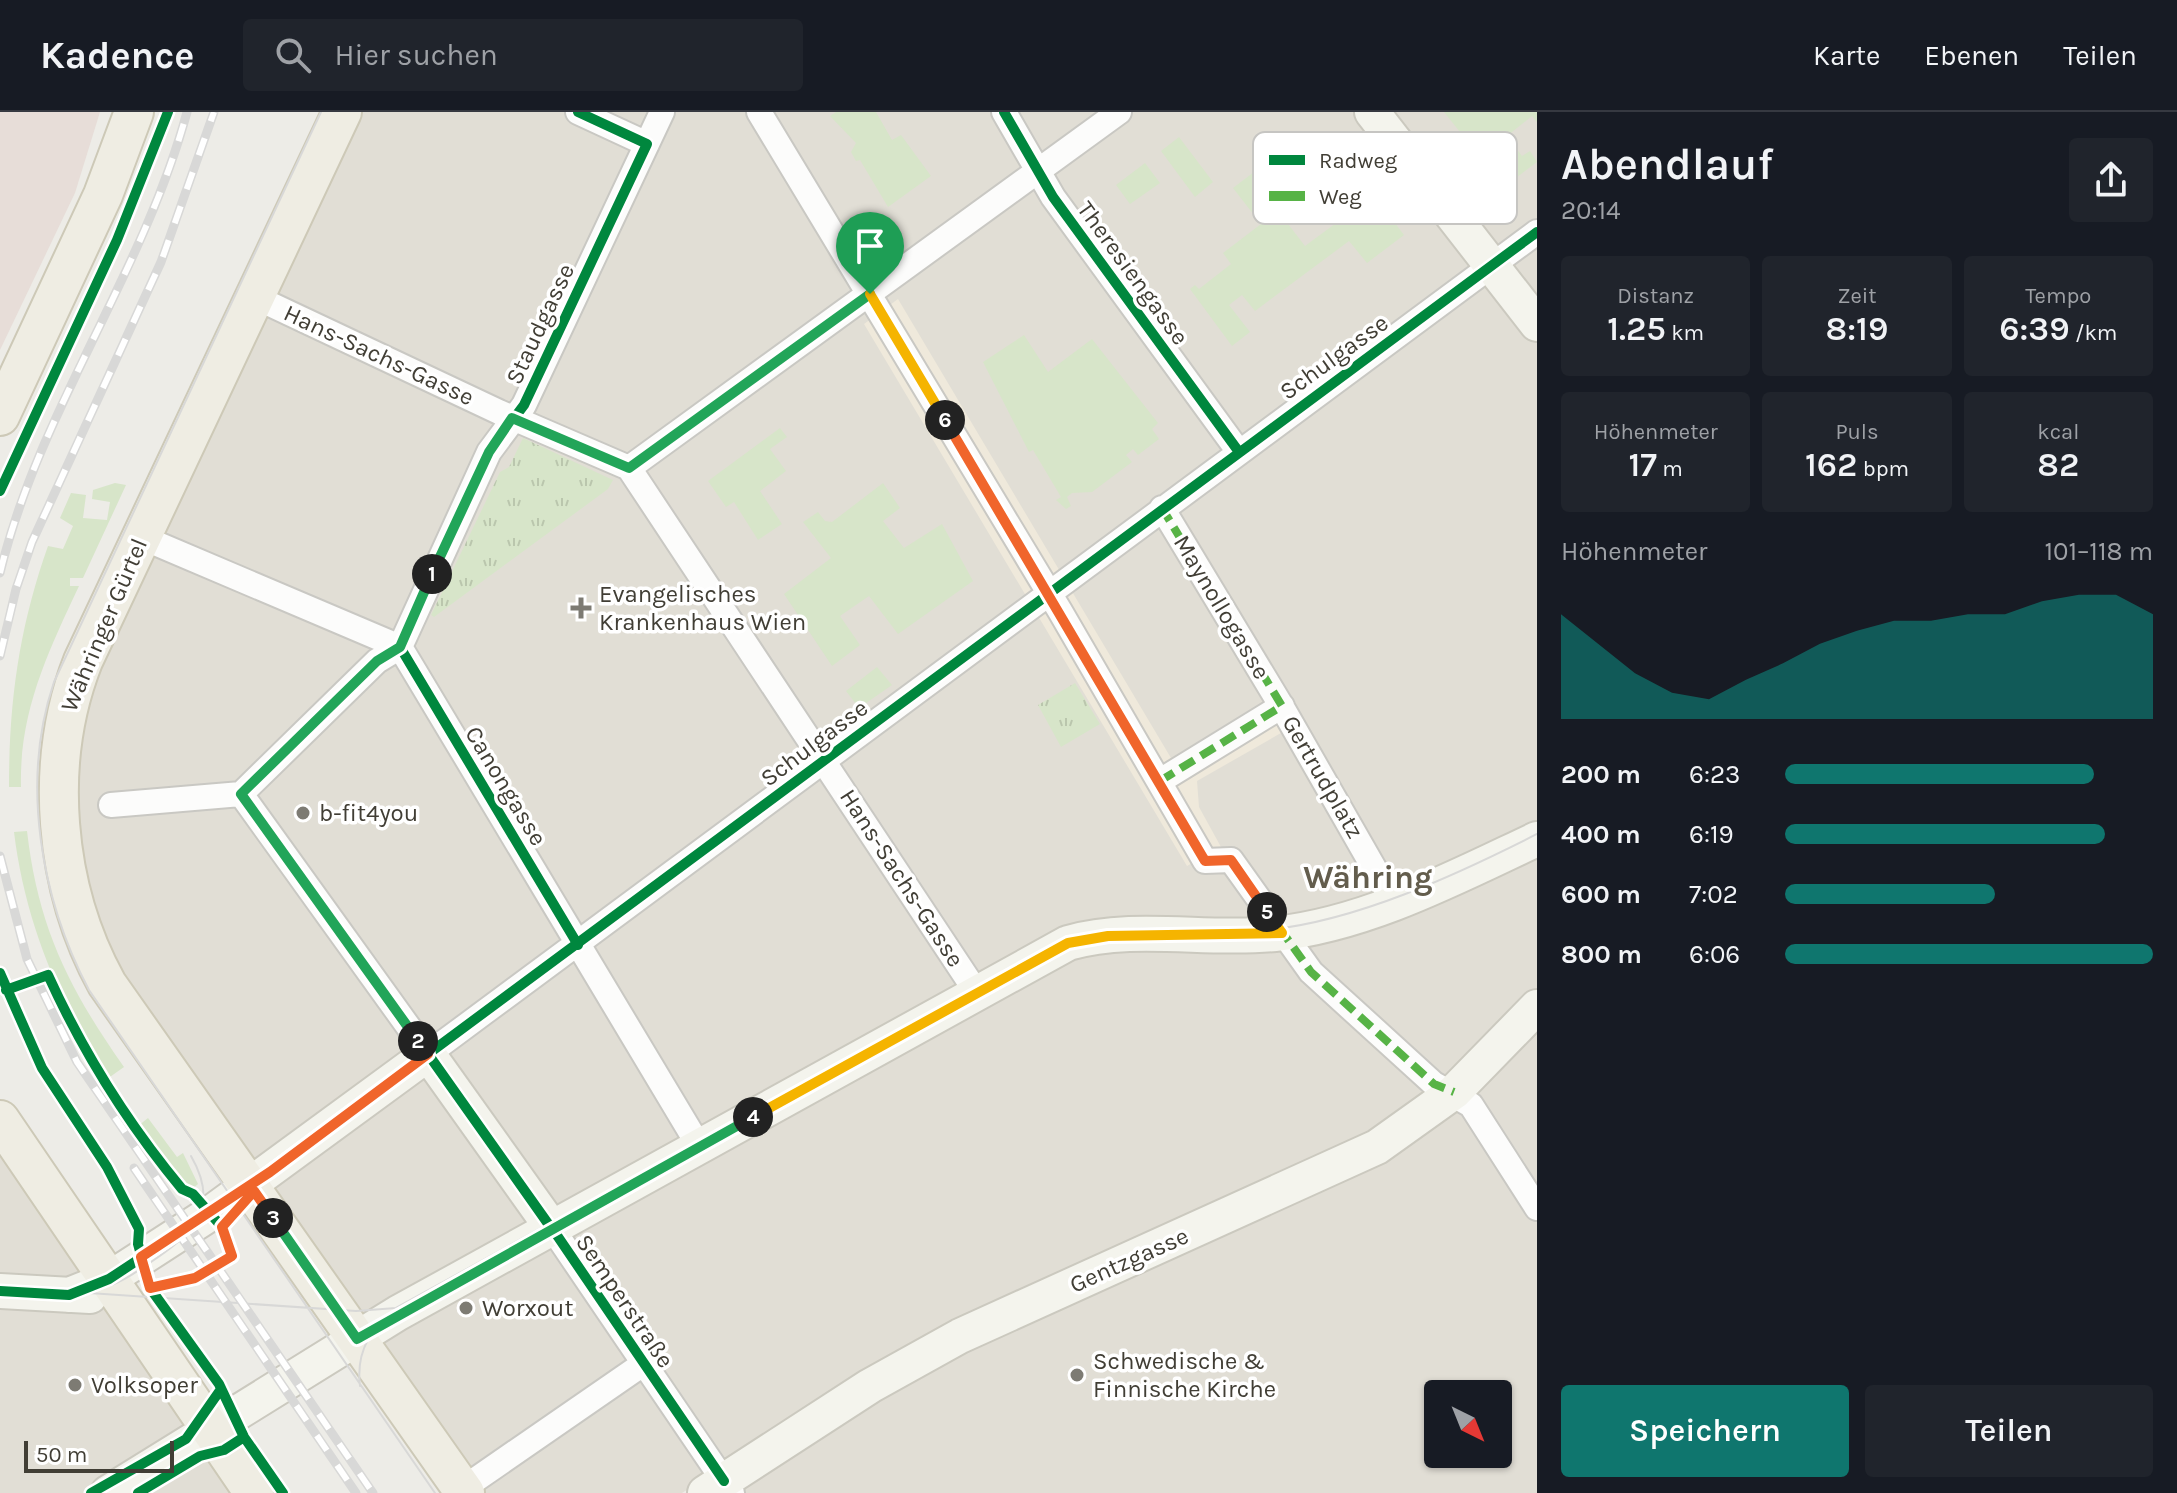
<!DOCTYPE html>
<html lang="de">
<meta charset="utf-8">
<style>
body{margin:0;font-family:Karla,sans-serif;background:#20242c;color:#f1f3f6;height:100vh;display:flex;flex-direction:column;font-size:30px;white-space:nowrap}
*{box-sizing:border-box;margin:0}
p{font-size:26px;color:#9ea1a6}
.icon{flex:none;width:44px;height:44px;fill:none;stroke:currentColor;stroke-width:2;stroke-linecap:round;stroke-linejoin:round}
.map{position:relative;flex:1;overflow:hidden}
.side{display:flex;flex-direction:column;background:#171b24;width:640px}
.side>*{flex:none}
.needle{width:52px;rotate:137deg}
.buttons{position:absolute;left:1424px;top:1268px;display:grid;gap:16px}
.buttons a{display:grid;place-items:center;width:88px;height:88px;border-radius:8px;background:#171b24;box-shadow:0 2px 6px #0004;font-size:40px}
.scale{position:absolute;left:24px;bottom:20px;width:150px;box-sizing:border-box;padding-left:8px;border:4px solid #413e35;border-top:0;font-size:22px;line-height:28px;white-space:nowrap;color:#413e35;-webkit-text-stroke:6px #fff;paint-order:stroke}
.pin{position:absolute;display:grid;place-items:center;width:68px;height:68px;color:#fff;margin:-82px -34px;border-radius:50% 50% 50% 0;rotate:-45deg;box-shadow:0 0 8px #0007}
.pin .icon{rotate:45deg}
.km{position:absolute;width:40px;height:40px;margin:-20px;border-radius:50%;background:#222;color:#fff;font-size:22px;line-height:40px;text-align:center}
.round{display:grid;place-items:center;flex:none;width:84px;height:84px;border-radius:8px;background:#20242c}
.summary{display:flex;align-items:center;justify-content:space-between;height:136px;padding:0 24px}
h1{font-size:44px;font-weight:600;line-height:60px}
.metrics{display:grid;grid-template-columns:repeat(3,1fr);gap:12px;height:136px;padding:8px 24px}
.metrics div{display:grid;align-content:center;border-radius:8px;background:#20242c;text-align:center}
.metrics b{font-size:34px;font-weight:600}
.metrics small{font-size:22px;font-weight:400}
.metrics p{font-size:22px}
.chart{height:224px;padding:16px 24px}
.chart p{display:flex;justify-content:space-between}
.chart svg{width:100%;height:144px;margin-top:8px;fill:#0f766e;opacity:.7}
.button{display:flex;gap:16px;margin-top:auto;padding:16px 24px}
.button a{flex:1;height:92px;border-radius:8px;background:#0f766e;color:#fff;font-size:32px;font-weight:600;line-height:92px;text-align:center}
.button a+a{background:#20242c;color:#f1f3f6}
ul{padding:0 24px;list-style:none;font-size:26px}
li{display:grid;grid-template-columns:128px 96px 1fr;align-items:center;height:60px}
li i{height:20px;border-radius:10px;background:#0f766e}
header{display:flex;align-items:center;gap:48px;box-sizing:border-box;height:112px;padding:0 40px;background:#171b24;border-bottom:2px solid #363941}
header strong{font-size:38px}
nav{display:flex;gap:44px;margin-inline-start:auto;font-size:28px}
.search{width:560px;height:72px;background:#20242c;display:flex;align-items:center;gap:20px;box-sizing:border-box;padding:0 28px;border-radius:8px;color:#9ea1a6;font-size:30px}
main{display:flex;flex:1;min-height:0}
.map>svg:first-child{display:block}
.residential{fill:#e1ded5;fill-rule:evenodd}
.commercial{fill:#efe9db}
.medical{fill:#e7ddd8}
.green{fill:#d7e5c9}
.park{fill:url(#park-tufts)}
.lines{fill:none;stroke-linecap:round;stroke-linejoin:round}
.street-casing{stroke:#c9c8c3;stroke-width:28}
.secondary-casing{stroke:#cbc9bf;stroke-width:38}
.primary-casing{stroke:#cdc9b7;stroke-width:42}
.street{stroke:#fcfcfb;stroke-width:24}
.secondary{stroke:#f4f4ed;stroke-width:34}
.primary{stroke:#efede3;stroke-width:38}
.tram{stroke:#d8d8d7;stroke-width:2}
.rail-casing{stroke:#d8d8d7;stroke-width:9}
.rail{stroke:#fff;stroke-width:6;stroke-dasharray:18;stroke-linecap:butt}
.quiet{stroke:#57b346;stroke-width:8;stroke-dasharray:16 8;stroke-linecap:butt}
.cycleway-casing{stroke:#fff;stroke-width:15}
.cycleway{stroke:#00873e;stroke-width:10}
.split-1-casing{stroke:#fff;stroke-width:16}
.split-2-casing{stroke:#fff;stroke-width:16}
.split-3-casing{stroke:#fff;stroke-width:16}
.split-4-casing{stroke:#fff;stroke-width:16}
.split-5-casing{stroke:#fff;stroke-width:16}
.split-6-casing{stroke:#fff;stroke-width:16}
.split-7-casing{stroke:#fff;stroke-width:16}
.split-1{stroke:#22a559;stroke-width:10}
.split-2{stroke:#22a559;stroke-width:10}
.split-3{stroke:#f0652b;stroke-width:10}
.split-4{stroke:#22a559;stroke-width:10}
.split-5{stroke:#f5b400;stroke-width:10}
.split-6{stroke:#f0652b;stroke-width:10}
.split-7{stroke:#f5b400;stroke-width:10}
.poi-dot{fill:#7d7b73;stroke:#fff;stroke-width:3}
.labels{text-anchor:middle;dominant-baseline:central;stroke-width:7;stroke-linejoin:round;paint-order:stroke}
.street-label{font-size:24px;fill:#413e35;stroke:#fff}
.poi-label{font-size:24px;fill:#413e35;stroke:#fff;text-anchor:start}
.district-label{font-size:32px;font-weight:bold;fill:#635d4d;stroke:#fff}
.key{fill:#fff;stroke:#c6c5c2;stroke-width:2}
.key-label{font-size:22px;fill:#413e35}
</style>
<header>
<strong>Kadence</strong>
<div class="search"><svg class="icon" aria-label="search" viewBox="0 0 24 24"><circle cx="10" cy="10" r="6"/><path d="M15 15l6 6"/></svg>Hier suchen</div>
<nav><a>Karte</a><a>Ebenen</a><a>Teilen</a></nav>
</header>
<main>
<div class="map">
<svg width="1537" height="1381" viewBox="0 0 1537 1381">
<defs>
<pattern id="park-tufts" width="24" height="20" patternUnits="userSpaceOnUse" patternTransform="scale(2)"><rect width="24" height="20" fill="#d7e5c9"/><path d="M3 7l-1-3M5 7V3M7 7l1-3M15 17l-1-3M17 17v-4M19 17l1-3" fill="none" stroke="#bac6ad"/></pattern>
</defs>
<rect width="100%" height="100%" fill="#edece7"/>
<path class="residential" d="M 335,0 L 1537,0 L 1537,1381 L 742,1381 L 723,1355 L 682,1381 L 456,1381 L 93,862 L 55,606 ZM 1438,1282 L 1498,1282 L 1498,1342 L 1438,1342 Z
M 0,1013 L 254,1381 L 0,1381 Z"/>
<path class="commercial" d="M 898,187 L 1171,646 L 1270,586 L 1288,617 L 1197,669 L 1199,695 L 1221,735 L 1187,754 L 864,212 Z"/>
<path class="medical" d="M 0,0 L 100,0 L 75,81 L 0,238 Z"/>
<path class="green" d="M 836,0 L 876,0 L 892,28 L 901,23 L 931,64 L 888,95 L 860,48 L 856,49 L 851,40 L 856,31 L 830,4 Z
M 1444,0 L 1537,0 L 1537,10 L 1532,4 L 1507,24 L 1522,44 L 1530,39 L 1537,50 L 1504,75 Z
M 1179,25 L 1213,70 L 1195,85 L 1161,39 Z
M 1323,29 L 1341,51 L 1278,99 L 1305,134 L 1374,83 L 1404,123 L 1367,151 L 1349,129 L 1255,199 L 1242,183 L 1229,193 L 1250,220 L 1232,234 L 1190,177 L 1195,173 L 1199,177 L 1231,152 L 1223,141 L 1261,112 L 1233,76 L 1280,40 L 1291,53 Z
M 1145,51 L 1160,71 L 1130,92 L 1116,73 Z
M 1024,223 L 1048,260 L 1092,227 L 1158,311 L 1152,317 L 1159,327 L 1138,343 L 1133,337 L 1126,343 L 1132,350 L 1092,380 L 1072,381 L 1067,385 L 1071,394 L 1066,397 L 1056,388 L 1061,385 L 1033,338 L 1029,340 L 983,250 Z
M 780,316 L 787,325 L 770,337 L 786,359 L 760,379 L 782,412 L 758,428 L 734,390 L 726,395 L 708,369 Z
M 115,371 L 126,373 L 83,466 L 70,466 L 70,474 L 79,474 C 48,540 19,600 21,675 L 9,675 C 9,586 20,513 48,434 L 63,437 L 73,414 L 60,406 L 71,381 L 86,383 L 83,406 L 107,408 L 110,390 L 92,387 L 93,378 Z
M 883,371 L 900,396 L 883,409 L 904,436 L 942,412 L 973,469 L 898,522 L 869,484 L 840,504 L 860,533 L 832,554 L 784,482 L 831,446 L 803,410 L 818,400 L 825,409 L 832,410 Z
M 877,555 L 892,573 L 859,596 L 846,579 Z
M 27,719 C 38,815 69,877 124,955 L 107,967 C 59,890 25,810 14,720 Z
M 148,1006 L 177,1045 L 183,1041 L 198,1072 L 192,1077 L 185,1076 L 138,1014 Z"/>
<path class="park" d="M 523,326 L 613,368 L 608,377 L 434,505 L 431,503 L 500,360 L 509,355 Z
M 1075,571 L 1100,612 L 1061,635 L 1038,593 Z"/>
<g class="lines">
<g class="street-casing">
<path id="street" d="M 578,0 L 647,32
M 759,0 L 1060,499 L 1205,749 L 1231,748 L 1311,860 L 1434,972 L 1471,993 L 1537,1096
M 1004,0 L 1053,85 L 1239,340
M 255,185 L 499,300 L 629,356 L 977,881
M 629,356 L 1119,0
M 1162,396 L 1279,590 L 1394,791
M 141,425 L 400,535 L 699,1034
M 400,535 L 489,340 L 524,293 L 662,0
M 1160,669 L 1282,594
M 241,682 L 428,942 L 1537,120
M 111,693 L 241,682 L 377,549 L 400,535
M 552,1116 L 732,1381
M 462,1377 L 643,1252"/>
</g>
<g class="secondary-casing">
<path id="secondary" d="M 1372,0 L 1537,212
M 0,1179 L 90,1184
M 69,1183 L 109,1167 L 211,1101 L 428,942 L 552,1116
M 108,1381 L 398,1201 L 1068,831 C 1134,812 1207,829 1275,822 C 1367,812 1454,766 1537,727
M 705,1381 L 870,1274 L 960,1224 L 1377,1035 L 1454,980 L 1537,895"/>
</g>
<g class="primary-casing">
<path id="primary" d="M 342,0 L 83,549 C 43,651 54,776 107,872 L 465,1381
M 0,304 L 103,83 L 134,0
M 0,1008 L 254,1381"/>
</g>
<use href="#street" class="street"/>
<use href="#secondary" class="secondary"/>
<use href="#primary" class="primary"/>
<path class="tram" d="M 321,0 L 54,570 C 20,670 41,787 89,878 L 435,1381
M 0,1175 L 356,1199 L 396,1196 L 1060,830 C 1120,805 1202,824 1267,818 C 1357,809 1456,763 1537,722
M 102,1176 C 120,1172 136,1160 151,1150 C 194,1121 221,1096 191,1044
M 360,1274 C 356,1242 368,1218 394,1199"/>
<g class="rail-casing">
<path id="rail" d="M 0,461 C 39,299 143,162 187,0
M 0,544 L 16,477 L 32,430 L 161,150 L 214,0
M 0,744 L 27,847 L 77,950 L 373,1381
M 134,1056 L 356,1381"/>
</g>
<use href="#rail" class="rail"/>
<path class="quiet" d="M 870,182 L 1205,749 L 1231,748 L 1311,860 L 1434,972 L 1454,980
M 1160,669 L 1282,594 L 1162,396"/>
<g class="cycleway-casing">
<path id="cycleway" d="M 1004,0 L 1053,85 L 1239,340
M 512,306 L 629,356
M 0,379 L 117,128 L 168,0
M 578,833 L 400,535 L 489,340 L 524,293 L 647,32 L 578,0
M 0,861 L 42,956 L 107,1055 L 139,1117 L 138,1132 L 150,1176 L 219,1272 L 244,1325 L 283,1381
M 6,878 L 48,863 C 83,940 128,1012 182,1077 L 193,1082 L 222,1115
M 428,942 L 549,1113
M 552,1116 L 724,1369
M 150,1176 L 195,1166 L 232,1144 L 222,1115 L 252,1081
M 0,1179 L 69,1183 L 109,1167 L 250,1074 L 1537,120
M 91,1381 L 186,1327 L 221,1277
M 138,1381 L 200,1344 L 224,1338 L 244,1325"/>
</g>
<use href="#cycleway" class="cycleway"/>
</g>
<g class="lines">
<g class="split-1-casing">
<path id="split-1" d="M 432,462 L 489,340 L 512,306 L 629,356 L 870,182"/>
</g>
<g class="split-2-casing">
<path id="split-2" d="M 418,929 L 241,682 L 377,549 L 400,535 L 432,462"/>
</g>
<g class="split-3-casing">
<path id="split-3" d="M 273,1106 L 254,1079 L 222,1115 L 232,1144 L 195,1166 L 150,1176 L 141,1145 L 270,1060 L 428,942 L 418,929"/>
</g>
<g class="split-4-casing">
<path id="split-4" d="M 273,1106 L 357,1227 L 753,1005"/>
</g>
<g class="split-5-casing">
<path id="split-5" d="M 753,1005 L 1068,831 L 1108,824 L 1282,821 L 1267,800"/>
</g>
<g class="split-6-casing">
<path id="split-6" d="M 945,308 L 1205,749 L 1231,748 L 1267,800"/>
</g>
<g class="split-7-casing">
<path id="split-7" d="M 870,182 L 945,308"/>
</g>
<use href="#split-1" class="split-1"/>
<use href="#split-2" class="split-2"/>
<use href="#split-3" class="split-3"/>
<use href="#split-4" class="split-4"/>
<use href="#split-5" class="split-5"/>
<use href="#split-6" class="split-6"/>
<use href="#split-7" class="split-7"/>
</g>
<g class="poi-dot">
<path d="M577 484h8v8h8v8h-8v8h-8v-8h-8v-8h8z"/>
<circle cx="303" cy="701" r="8"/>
<circle cx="466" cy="1196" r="8"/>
<circle cx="1077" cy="1263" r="8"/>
<circle cx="75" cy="1273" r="8"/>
</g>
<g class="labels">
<g class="street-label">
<text transform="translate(1133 161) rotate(54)">Theresiengasse</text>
<text transform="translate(540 212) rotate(-65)">Staudgasse</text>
<text transform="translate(379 243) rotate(25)">Hans-Sachs-Gasse</text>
<text transform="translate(1334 245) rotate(-36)">Schulgasse</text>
<text transform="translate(1222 495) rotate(59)">Maynollogasse</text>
<text transform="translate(104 513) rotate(-67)">Währinger Gürtel</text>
<text transform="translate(814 631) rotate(-37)">Schulgasse</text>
<text transform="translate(1323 665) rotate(60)">Gertrudplatz</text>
<text transform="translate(506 674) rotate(59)">Canongasse</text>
<text transform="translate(902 766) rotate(57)">Hans-Sachs-Gasse</text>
<text transform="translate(1129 1148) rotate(-24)">Gentzgasse</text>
<text transform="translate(625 1189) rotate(56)">Semperstraße</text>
</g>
<g class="poi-label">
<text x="599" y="482">Evangelisches<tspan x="599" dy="28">Krankenhaus Wien</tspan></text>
<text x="319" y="701">b-fit4you</text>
<text x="482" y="1196">Worxout</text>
<text x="1093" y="1249">Schwedische &amp;<tspan x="1093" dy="28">Finnische Kirche</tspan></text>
<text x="91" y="1273">Volksoper</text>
</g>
<g class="district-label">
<text x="1368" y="765">Währing</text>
</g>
</g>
<rect x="1253" y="20" width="264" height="92" rx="12" class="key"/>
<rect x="1269" y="43" width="36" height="10" fill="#00873e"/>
<rect x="1269" y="79" width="36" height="10" fill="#57b346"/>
<g class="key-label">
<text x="1319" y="56">Radweg</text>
<text x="1319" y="92">Weg</text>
</g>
</svg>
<div class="buttons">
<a><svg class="needle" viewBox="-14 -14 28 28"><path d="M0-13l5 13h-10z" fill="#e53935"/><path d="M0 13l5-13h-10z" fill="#9ea1a6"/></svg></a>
</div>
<div class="scale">50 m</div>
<div class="pin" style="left:870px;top:182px;background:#1e9e55"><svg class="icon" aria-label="arrive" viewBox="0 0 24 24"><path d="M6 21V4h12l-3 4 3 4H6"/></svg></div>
<b class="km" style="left:432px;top:462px">1</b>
<b class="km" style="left:418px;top:929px">2</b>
<b class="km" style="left:273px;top:1106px">3</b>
<b class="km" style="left:753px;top:1005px">4</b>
<b class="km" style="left:1267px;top:800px">5</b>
<b class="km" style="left:945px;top:308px">6</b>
</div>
<section class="side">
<div class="summary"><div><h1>Abendlauf</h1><p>20:14</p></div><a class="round"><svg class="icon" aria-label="share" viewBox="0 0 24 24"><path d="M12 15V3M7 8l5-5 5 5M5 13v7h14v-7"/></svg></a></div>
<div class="metrics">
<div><p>Distanz</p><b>1.25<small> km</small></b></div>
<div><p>Zeit</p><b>8:19</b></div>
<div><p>Tempo</p><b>6:39<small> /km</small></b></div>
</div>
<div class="metrics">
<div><p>Höhenmeter</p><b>17<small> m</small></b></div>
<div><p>Puls</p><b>162<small> bpm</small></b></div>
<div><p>kcal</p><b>82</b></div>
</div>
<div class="chart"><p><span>Höhenmeter</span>101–118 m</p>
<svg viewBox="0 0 160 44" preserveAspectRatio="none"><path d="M0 44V12L10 21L20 30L30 36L40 38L50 32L60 27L70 21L80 17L90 14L100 14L110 12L120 12L130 8L140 6L150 6L160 12V44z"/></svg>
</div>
<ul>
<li><b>200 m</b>6:23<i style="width:84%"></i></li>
<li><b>400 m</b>6:19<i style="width:87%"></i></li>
<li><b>600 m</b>7:02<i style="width:57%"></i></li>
<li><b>800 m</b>6:06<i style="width:100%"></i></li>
</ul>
<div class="button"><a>Speichern</a><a>Teilen</a></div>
</section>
</main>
